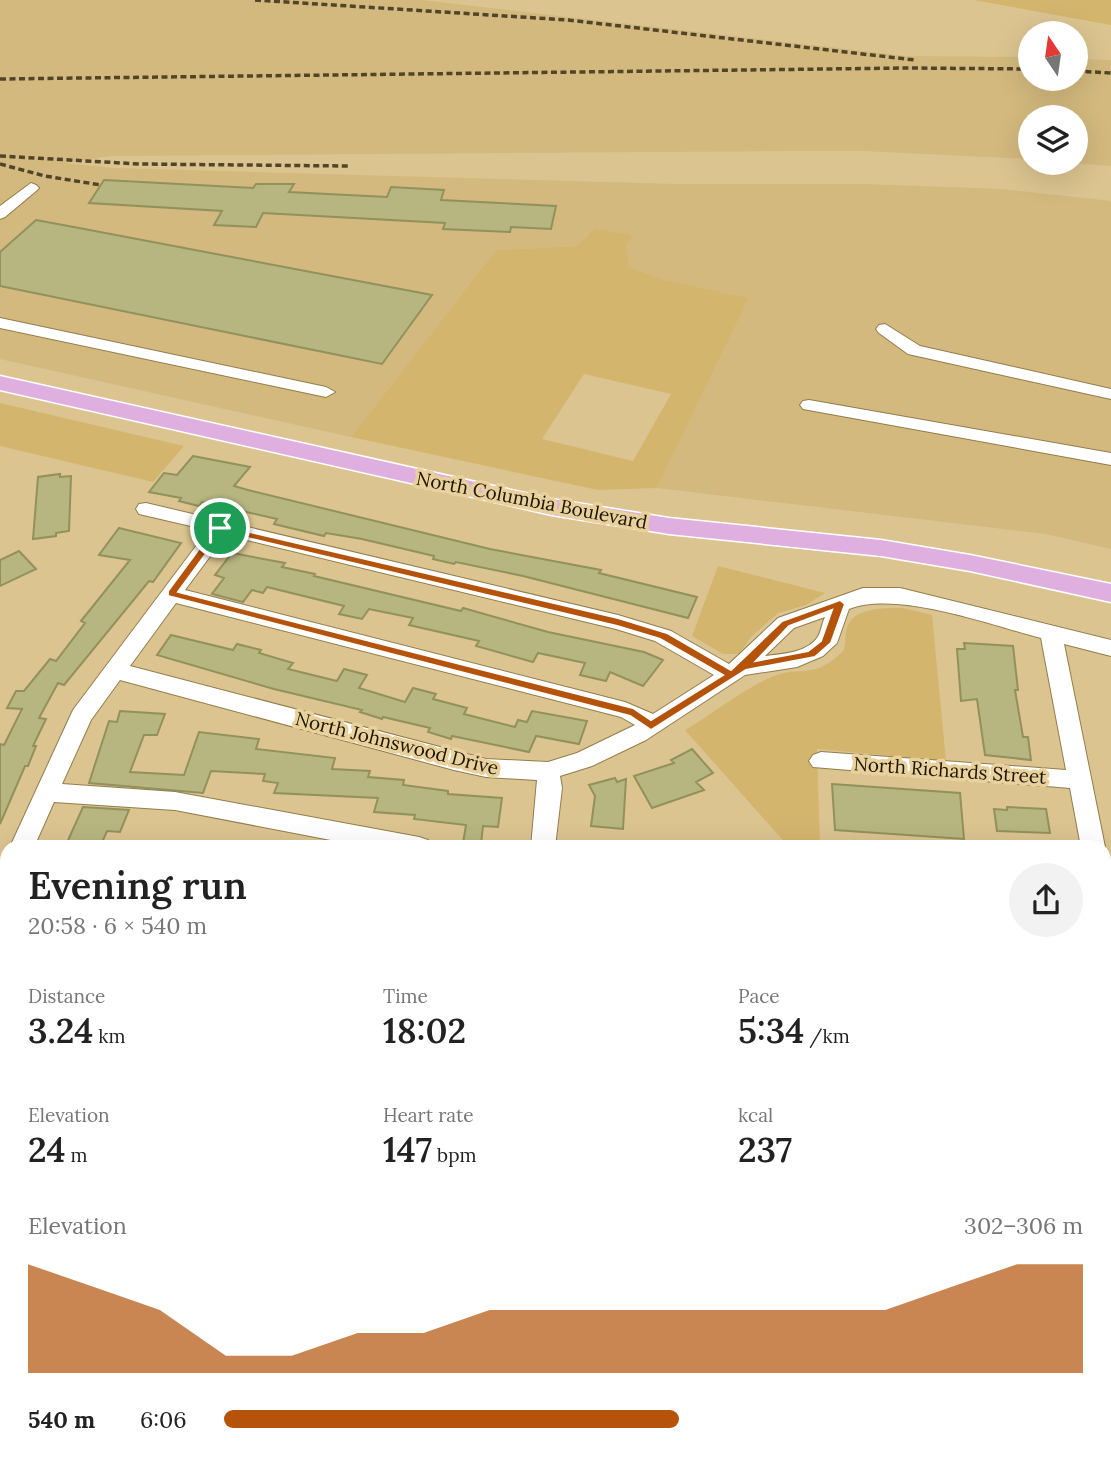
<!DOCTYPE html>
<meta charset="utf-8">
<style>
body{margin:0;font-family:Lora,serif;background:#f2f2f2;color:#222;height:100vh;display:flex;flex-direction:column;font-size:26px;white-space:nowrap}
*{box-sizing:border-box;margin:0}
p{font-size:23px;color:#767676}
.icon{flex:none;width:38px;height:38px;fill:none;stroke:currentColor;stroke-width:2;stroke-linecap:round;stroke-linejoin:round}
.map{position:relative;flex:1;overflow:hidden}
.panel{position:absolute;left:0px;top:840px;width:1111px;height:621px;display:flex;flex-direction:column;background:#fff;border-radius:21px 21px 0 0;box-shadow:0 7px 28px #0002}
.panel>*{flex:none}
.needle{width:46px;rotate:347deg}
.fabs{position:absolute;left:1018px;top:21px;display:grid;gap:14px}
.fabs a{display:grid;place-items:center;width:70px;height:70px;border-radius:50%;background:#fff;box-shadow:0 7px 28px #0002;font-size:35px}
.pin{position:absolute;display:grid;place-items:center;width:60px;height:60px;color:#fff;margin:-30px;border:4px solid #fff;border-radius:50%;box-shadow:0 2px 7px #0007}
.round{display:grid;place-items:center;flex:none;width:74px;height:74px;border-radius:37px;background:#f2f2f2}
.headline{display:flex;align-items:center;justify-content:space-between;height:119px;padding:0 28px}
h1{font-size:38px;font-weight:600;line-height:52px}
.stats{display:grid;grid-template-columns:repeat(3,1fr);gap:10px;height:119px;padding:7px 28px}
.stats div{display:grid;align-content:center}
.stats b{font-size:35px;font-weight:600}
.stats small{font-size:19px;font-weight:400}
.stats p{font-size:19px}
.chart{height:196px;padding:14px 28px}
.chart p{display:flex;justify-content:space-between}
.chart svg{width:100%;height:126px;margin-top:7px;fill:#b45309;opacity:.7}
ul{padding:0 28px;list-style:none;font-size:23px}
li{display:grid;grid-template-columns:112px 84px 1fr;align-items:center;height:52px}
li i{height:18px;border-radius:9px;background:#b45309}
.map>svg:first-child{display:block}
.built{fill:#d3b97d}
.green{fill:#d4b56e;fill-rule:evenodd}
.building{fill:#b7b680;stroke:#92915c;stroke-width:2}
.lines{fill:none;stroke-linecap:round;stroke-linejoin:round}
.minor-casing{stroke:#927d4b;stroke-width:2}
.major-casing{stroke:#fff;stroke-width:3}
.minor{fill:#fff;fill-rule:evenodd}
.major{fill:#dfb0df;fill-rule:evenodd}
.rail{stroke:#514529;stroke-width:3.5;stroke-dasharray:6 3.5;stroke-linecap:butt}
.route{fill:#b45309;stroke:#fff;stroke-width:2;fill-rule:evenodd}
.labels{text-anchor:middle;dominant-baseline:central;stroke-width:7;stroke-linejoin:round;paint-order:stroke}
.street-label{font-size:19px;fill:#1e1603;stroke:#e8d19d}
</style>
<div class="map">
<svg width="1111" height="1460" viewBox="0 0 1111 1460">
<rect width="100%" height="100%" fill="#dbc490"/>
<path class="built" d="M 0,0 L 422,0 L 906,56 L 1031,57 L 1031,79 L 1076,79 L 1076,59 L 1111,60 L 1111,166 L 1073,163 L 1076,163 L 1076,117 L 1031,117 L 1031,159 L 862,151 L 781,151 L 110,156 L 65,163 L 113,168 L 678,184 L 864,184 L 1002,189 L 1111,201 L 1111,549 L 1046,534 L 657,488 L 749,298 L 666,280 L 629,267 L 626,245 L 634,235 L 595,228 L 578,246 L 496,250 L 351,437 L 0,359 Z"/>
<path class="green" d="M 974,0 L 1111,0 L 1111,25 Z
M 595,228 L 634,235 L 626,245 L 629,267 L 666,280 L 749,298 L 657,488 L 598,490 L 351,437 L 496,250 L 577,246 ZM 584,374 L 671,394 L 633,461 L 542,439 Z
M 0,403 L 184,446 L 153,482 L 0,446 Z
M 718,566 L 825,593 L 806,605 L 778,613 L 751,637 L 739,654 L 723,654 L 692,636 Z
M 903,608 L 932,615 L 946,761 L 817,749 L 820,847 L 789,847 L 685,730 C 712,714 746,687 774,676 C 804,665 814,680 843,651 C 847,643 844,636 847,628 C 853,607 885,608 903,608 Z"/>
<path class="building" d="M 104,180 L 253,188 L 256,184 L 294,184 L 289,192 L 387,197 L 391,187 L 444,190 L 441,200 L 556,206 L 551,229 L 511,227 L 510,232 L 443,229 L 445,223 L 263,213 L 256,227 L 214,225 L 222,211 L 89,203 Z
M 36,220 L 79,228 L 432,295 L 382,364 L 0,286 L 0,252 Z
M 193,456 L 250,467 L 234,486 L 248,490 L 490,549 L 601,570 L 599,573 L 697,597 L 688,618 L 523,576 L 456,562 L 454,564 L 433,559 L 434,556 L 362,539 L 326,533 L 324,536 L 274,524 L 277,519 L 202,502 L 199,506 L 179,501 L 181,498 L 149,492 L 164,473 L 177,475 Z
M 60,474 L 60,477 L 71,476 L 69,531 L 56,533 L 56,536 L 33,539 L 38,477 Z
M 119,528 L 181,543 L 153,582 L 149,581 L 64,685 L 58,683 L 39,718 L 46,719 L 33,746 L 36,746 L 28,766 L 25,766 L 0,824 L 0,744 L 4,745 L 22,709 L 7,708 L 16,691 L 24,691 L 50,659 L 56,661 L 85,623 L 81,621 L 130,560 L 99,555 Z
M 19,551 L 36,569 L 0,586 L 0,560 Z
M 232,553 L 285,563 L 282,567 L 315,574 L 314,576 L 461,611 L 463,608 L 548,632 L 644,652 L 663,660 L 643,686 L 610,672 L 606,681 L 580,675 L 585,663 L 538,653 L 533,662 L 476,646 L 479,641 L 409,625 L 413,618 L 369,609 L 362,619 L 339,614 L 344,606 L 267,587 L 263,593 L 252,590 L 243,602 L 212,594 L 224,578 L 215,575 Z
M 171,635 L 233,650 L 237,644 L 261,650 L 259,653 L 293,663 L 288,669 L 337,681 L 344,669 L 367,675 L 359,688 L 405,702 L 413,688 L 436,694 L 433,699 L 467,708 L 464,714 L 515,727 L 518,720 L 527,722 L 532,711 L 587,721 L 579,744 L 536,736 L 529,752 L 452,736 L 451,739 L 428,732 L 430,728 L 383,717 L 382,719 L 360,712 L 362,710 L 274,689 L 157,655 Z
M 964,643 L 1013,646 L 1018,690 L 1015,690 L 1023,737 L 1028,737 L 1031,760 L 985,755 L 977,699 L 961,701 L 957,649 L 965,649 Z
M 120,711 L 165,714 L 157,735 L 144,735 L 130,772 L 184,775 L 199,732 L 259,739 L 256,749 L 335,758 L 332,769 L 370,771 L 368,777 L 404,780 L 403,785 L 448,791 L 448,794 L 502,798 L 498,827 L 483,826 L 481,844 L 463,843 L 466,825 L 414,819 L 415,815 L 374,812 L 378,798 L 274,793 L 278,783 L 263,781 L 265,774 L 211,771 L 203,793 L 89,783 L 109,721 L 117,722 Z
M 692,749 L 713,773 L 696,782 L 704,790 L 652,808 L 634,776 L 674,763 L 671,760 Z
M 615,778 L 617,782 L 626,779 L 623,829 L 591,826 L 595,796 L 589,785 Z
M 832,784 L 960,793 L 964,839 L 835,830 Z
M 83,807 L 129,810 L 120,832 L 107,831 L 100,847 L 65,847 Z
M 1007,807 L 1046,809 L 1050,833 L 997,831 L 994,809 L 1007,810 Z"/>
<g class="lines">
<g class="minor-casing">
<path id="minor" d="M 31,183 L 36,185 L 39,188 L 36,191 L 5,217 L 0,219 L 0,206 Z
M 0,318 L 326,387 L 335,392 L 326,397 L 0,328 Z
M 885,324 L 920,346 L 1111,389 L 1111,399 L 908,354 L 879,333 L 876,329 L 879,325 Z
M 809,400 L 1111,453 L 1111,465 L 803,409 L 800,405 L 803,401 Z
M 146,503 L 618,615 L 671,631 L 729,664 L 778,618 L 863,588 L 900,588 L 1111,640 L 1111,656 L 1064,644 L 1105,847 L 1081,847 L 1070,788 L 813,767 L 809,761 L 813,755 L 821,752 L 1066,770 L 1041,638 C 991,625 896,590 849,609 L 837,643 L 823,656 L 797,667 L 745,675 L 646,740 L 592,766 L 560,776 L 562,788 L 555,847 L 531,847 L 537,780 L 486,777 L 454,770 L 120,680 L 91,720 L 62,784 L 175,792 L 419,837 L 428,840 L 431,847 L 367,847 L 175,810 L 54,802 L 34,847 L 10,847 L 73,710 L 208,530 L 139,514 L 136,509 L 139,504 ZM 226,535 L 616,629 L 655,641 L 714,675 L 653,714 L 625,702 L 185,590 ZM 176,603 L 621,717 L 635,725 L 577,753 L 548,762 L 486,759 L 130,666 ZM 825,617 C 822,623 821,633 817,638 C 806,653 781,654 765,656 L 794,628 Z
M 7,874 L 7,909 L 0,912 L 0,876 Z
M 1104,896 L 1111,899 L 1111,953 L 1104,951 Z
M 0,912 L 7,913 L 7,935 L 0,934 Z
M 7,1236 L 7,1283 L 0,1286 L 0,1239 Z
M 450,1454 L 484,1454 L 483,1460 L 449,1460 Z"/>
</g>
<g class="major-casing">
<path id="major" d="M 0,376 L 552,499 L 669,518 L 881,540 L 970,555 L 1111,584 L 1111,602 L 970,571 L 881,556 L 669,534 L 552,515 L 0,390 Z"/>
</g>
<use href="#minor" class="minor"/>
<use href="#major" class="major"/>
<path class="rail" d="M 255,0 L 568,20 L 915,60
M 1076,71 L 1111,73
M 0,79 L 908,68 L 1031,69
M 0,156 L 139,164 L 348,166
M 0,164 L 45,176 L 101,185"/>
</g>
<path class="route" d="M 220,525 L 618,618 L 667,633 L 731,670 L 782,621 L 840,600 L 845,604 L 831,643 L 815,657 L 746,670 L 651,730 L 630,716 L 168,596 L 168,591 L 216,526 ZM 222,532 L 617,626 L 660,639 L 723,675 L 651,720 L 633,708 L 178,592 ZM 832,610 L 821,641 L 808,651 L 756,661 L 789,626 Z"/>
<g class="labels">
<g class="street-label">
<text transform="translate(532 500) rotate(11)">North Columbia Boulevard</text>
<text transform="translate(397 743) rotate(14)">North Johnswood Drive</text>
<text transform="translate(950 770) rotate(4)">North Richards Street</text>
</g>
</g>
</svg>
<div class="fabs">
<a><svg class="needle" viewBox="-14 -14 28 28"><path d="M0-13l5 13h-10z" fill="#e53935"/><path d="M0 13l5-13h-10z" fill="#767676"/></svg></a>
<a><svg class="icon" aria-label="layers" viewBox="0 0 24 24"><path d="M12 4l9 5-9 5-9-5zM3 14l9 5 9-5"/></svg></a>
</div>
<div class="pin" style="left:220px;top:528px;background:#1e9e55"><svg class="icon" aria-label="arrive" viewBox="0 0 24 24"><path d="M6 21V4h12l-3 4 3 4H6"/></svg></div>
<section class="panel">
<div class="headline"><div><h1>Evening run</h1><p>20:58 · 6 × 540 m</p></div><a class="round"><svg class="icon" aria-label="share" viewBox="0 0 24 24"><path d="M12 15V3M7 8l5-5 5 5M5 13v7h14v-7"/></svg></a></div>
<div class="stats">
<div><p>Distance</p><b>3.24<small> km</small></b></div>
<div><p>Time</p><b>18:02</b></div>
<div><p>Pace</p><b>5:34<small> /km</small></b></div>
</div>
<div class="stats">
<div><p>Elevation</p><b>24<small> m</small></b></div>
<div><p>Heart rate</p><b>147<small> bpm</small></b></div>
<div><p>kcal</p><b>237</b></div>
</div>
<div class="chart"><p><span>Elevation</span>302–306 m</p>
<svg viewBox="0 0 160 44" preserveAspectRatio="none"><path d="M0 44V6L10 14L20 22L30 38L40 38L50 30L60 30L70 22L80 22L90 22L100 22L110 22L120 22L130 22L140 14L150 6L160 6V44z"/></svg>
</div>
<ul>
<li><b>540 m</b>6:06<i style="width:53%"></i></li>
</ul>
</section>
</div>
